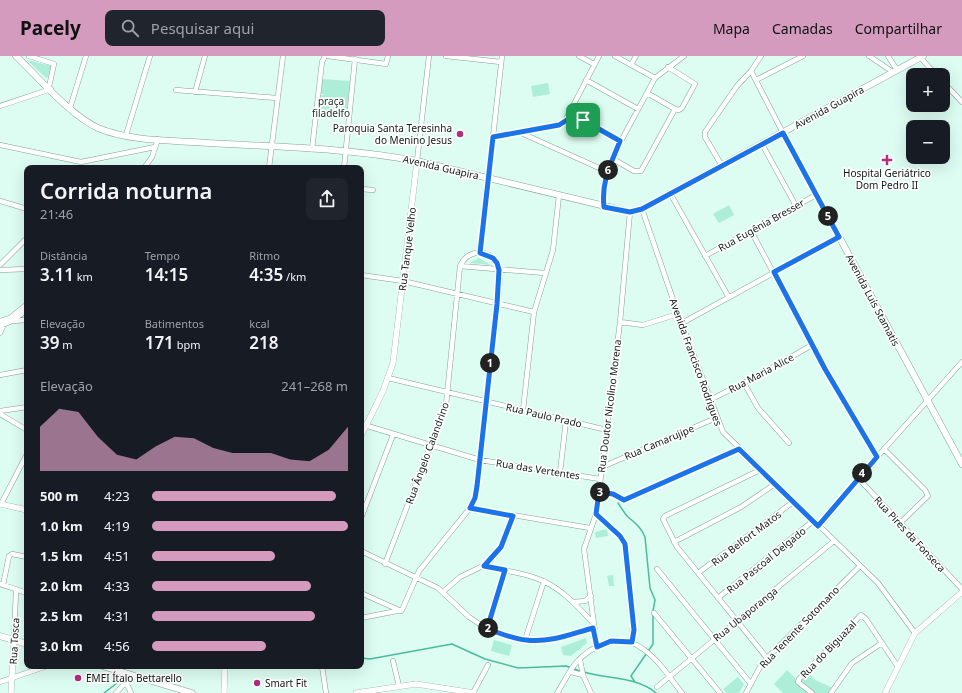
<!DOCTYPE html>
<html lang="pt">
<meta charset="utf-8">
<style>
body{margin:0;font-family:"Noto Sans",sans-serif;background:#20242c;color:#f1f3f6;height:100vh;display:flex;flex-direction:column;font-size:15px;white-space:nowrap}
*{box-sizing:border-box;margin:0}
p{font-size:13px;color:#9ea1a6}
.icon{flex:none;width:22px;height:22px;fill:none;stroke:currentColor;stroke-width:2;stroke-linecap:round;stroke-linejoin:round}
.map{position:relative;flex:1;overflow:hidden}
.details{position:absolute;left:24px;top:109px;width:340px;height:504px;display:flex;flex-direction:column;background:#171b24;border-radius:8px;box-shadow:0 4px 16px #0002}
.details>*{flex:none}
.controls{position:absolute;left:906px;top:12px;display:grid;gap:8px}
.controls a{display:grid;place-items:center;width:44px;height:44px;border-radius:8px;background:#171b24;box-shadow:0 4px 16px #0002;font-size:20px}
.pin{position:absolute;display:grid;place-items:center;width:34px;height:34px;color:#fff;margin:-17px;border-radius:8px;box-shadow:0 2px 6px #0006}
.km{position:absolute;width:20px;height:20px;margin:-10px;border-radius:50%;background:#222;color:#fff;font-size:11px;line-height:20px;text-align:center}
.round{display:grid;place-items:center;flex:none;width:42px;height:42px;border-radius:8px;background:#20242c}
.headline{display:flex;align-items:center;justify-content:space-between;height:68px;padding:0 16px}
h1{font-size:22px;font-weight:600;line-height:30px}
.figures{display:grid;grid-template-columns:repeat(3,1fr);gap:6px;height:68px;padding:4px 16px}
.figures div{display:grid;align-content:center}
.figures b{font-size:17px;font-weight:600}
.figures small{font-size:11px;font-weight:400}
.figures p{font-size:11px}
.chart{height:112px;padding:8px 16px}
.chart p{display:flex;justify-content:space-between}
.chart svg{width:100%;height:72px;margin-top:4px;fill:#d49bbf;opacity:.7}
ul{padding:0 16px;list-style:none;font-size:13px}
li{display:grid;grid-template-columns:64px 48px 1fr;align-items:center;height:30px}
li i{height:10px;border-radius:5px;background:#d49bbf}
header{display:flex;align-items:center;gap:24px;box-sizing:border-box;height:56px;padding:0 20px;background:#d49bbf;color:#111}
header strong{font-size:19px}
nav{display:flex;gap:22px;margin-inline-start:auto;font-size:14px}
.search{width:280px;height:36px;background:#20242c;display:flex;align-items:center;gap:10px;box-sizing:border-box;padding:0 14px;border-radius:8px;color:#9ea1a6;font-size:15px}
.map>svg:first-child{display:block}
.green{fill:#adeed8}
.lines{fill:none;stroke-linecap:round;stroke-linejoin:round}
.stream{stroke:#4abb9c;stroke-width:1.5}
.minor-casing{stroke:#83a196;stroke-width:5.5}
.tertiary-casing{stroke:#83a196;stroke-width:6}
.secondary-casing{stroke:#83a196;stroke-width:7}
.minor{stroke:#fff;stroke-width:4.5}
.tertiary{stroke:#fff;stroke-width:5.5}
.secondary{stroke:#fff;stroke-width:6}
.route-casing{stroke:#fff;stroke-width:8}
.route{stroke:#1a73e8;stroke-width:5}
.poi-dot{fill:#b0307c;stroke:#fff;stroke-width:1.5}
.labels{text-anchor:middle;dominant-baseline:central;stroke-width:3.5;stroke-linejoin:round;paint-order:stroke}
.park-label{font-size:10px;fill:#1a2e27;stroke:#fff}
.street-label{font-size:10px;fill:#0f1a16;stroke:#fff}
.poi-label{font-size:10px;fill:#0f1a16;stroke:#fff;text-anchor:start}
</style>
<header>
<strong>Pacely</strong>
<div class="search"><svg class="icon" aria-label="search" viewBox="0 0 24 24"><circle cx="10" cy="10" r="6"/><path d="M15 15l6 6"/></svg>Pesquisar aqui</div>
<nav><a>Mapa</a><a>Camadas</a><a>Compartilhar</a></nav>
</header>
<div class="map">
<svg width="962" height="637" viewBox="0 0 962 637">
<rect width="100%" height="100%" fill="#ddfdf2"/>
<path class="green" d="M 27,4 L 51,10 L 48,21 L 46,22 Z
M 322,23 L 350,25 L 346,63 L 318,59 L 321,39 L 327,39 L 321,38 Z
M 548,27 L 550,38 L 533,41 L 531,30 Z
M 729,149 L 734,159 L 719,167 L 713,158 Z
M 479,202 L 491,209 L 470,207 Z
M 607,473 L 608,480 L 596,482 L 595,476 Z
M 613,519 L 614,530 L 609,530 L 607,520 Z
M 586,582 L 587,587 L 571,600 L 563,599 L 561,591 Z
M 494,584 L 512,589 L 509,600 L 491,595 Z
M 787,614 L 798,625 L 807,616 L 815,624 L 833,632 L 830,637 L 783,637 L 774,628 Z
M 738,621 L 744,628 L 739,637 L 726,637 L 723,633 Z"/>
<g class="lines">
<path class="stream" d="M 618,447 C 621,451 624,457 628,461 C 635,467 641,471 645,481 L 650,532 L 655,544 L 653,555
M 361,602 L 370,603 L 452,588 L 485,603 L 518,612 L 566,610 L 580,615
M 121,614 L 123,610
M 584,616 C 607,623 638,621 656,637
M 635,626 L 631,620 L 653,588 L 653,559
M 104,637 L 117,627 L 120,617"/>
<g class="minor-casing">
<path id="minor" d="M 29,0 L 54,8 L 49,31
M 328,0 L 386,8 L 388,0
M 446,0 L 501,6
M 579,0 L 594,8
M 615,0 L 655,22
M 869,0 L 893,16
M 888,0 L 897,14
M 920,1 L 936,19
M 631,9 L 636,0
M 751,15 L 783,77
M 586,24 L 638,53
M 756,24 L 803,0
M 943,26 L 962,46
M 176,34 L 277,42
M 195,36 L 205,0
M 647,37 L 675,53 L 679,54 L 682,52 L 695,28 L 668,11
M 0,50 L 51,33
M 70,52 L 86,0
M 567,64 L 583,64 L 621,85
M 519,76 L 608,116
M 126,79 L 150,0
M 493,81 L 564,67 L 599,0
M 762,88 L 796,150
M 0,89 L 81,106 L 155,91
M 312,93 L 322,6 L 325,0
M 613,103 L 634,115 L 641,115 L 675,53
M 417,105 L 429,0
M 722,110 L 705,81 L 705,76 L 737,30 L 751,15 L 761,0
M 144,112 L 152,101 L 158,83
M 269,112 L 283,0
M 344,112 L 355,3
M 361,133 L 373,134
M 670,137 L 728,240
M 0,145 L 27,153
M 604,151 L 604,126 L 621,85 L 655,22 L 684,0
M 642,153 L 678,258 L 723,376 L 878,527 L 915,577
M 751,175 L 825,313 L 877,401
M 480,197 L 502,0
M 705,200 L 816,139
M 0,209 L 27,182
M 460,210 L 545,217
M 0,214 L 27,213
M 361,219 L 403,225 L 534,256
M 0,265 L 10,262 L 27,248
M 12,265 L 27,264
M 620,266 L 643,269 L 678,258
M 682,267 L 839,181
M 0,270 L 12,265 L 27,254
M 0,277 L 4,268
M 0,319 L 27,314
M 388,322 L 607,374
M 744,327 L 758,352 L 789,387
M 710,344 L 763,317 L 812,289
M 523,354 L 534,256 L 553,194 L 559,139
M 0,355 L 27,351
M 0,358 L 27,374
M 361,368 L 480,404 L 600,423
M 884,393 L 925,434 L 928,440 L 900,467
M 602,411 L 716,362
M 760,414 L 665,460 L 663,463 L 677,491 L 767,602
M 560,416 L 566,365
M 858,422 L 962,533
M 599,436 L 613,438 L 624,444 L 739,393
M 1,448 L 27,398
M 470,452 L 590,472
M 596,458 L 620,480 L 625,488 L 633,563 L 632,586
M 361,462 L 393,379
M 818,470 L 877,401 L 962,306
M 674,486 L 741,451 L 775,428
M 361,495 L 438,532 L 469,561 L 487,573 L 525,584 L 537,585 L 566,581 L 593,572
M 484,511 C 541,520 553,523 592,566
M 657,513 L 751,628
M 698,517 L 793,446
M 0,528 L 27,537
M 3,529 L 9,500 L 12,498 L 27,501
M 443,536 L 460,521 L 489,507 L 505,484 L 513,460
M 361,537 L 401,555
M 718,542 L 813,465
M 574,546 L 585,545 L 591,540
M 654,557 L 720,637
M 361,562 L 402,554 L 419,515 L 470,452 L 475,442 L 477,430 C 482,380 487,329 493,279 C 495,263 503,223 498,209 C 495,201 485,195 476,197 C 468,198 463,204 460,210 L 446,349 L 385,508
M 487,573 L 505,514
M 14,584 L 16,534
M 525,584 L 544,525
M 597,591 L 584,493 L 596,458 L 599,436 L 620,266 L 630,156
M 580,604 L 583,619 L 591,637
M 393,605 L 399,630
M 322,610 L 326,637
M 571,616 L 583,619
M 126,617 L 125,624 L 131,637
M 0,626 L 47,610
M 657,631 L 834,485
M 116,637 L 126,626
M 473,637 L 488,609
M 557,637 C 563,628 568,617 575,608 C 591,589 621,576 643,593 C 659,604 670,622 682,637
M 746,637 L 761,609 L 768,601 L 860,510
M 812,637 L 798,626 L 799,623 L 861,559 L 866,563 L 898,611
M 831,637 L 852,607 L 882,587"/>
</g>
<g class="tertiary-casing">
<path id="tertiary" d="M 361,380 L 383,335 L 393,307 L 417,105
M 0,448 L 27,454
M 11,637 L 14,584
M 224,637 L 225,610
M 356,637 L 416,628 L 474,637
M 885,637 L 915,577 L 962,536"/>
</g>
<g class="secondary-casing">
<path id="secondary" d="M 16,0 C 38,21 71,60 98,72 C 131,86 174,84 209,87 C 279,91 349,92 417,105 L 630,156 L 642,153 L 923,0
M 783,77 L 962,408
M 0,580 L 27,588
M 102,610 L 192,637"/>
</g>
<use href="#minor" class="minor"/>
<use href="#tertiary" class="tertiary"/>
<use href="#secondary" class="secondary"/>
</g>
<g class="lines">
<g class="route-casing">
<path id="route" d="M 567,64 L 583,64 L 620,85 C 611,108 601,125 604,151 L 630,156 L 642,153 L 783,77 L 839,181 L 774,216 L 825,313 L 877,401 L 818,470 L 739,393 L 624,444 L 613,438 L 599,436 L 596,458 L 620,480 L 625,488 L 634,574 L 632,586 L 611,585 L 597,591 L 593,572 C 571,578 550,587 526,584 C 513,583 500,577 487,573 L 505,514 L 484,510 L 501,491 L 513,460 L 470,452 L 475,442 L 477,430 L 497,248 L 499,214 L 497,207 L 493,202 L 480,197 L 493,81 L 559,69 Z"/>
</g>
<use href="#route" class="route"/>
</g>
<g class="poi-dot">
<circle cx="460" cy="78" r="4"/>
<path d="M885 98h4v4h4v4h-4v4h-4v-4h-4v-4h4z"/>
<circle cx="78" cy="622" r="4"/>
<circle cx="257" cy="627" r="4"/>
</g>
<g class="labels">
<g class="park-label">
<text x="331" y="45">praça<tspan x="331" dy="12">filadelfo</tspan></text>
</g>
<g class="street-label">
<text transform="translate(829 51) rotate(-29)">Avenida Guapira</text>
<text transform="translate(441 111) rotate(13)">Avenida Guapira</text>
<text transform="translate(761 169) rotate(-29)">Rua Eugênia Bresser</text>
<text transform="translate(407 193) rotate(-83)">Rua Tanque Velho</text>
<text transform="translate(873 244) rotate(62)">Avenida Luís Stamatis</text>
<text transform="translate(696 306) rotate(70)">Avenida Francisco Rodrigues</text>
<text transform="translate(761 317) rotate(-28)">Rua Maria Alice</text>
<text transform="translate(609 350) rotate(-83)">Rua Doutor Nicolino Morena</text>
<text transform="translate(544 359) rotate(13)">Rua Paulo Prado</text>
<text transform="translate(659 386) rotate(-23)">Rua Camarujipe</text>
<text transform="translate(427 397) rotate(-70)">Rua Ângelo Calandrino</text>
<text transform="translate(538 413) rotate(9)">Rua das Vertentes</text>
<text transform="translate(910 478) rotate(47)">Rua Pires da Fonseca</text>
<text transform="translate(746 482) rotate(-37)">Rua Belfort Matos</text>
<text transform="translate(766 504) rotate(-39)">Rua Pascoal Delgado</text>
<text transform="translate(745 558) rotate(-39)">Rua Ubaporanga</text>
<text transform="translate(799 571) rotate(-46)">Rua Tenente Sotomano</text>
<text transform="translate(14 585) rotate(-87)">Rua Tosca</text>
<text transform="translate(828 593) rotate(-46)">Rua do Biguazal</text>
</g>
<g class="poi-label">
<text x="452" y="72" text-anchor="end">Paroquia Santa Teresinha<tspan x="452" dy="12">do Menino Jesus</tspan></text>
<text x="887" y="117" text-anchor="middle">Hospital Geriátrico<tspan x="887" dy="12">Dom Pedro II</tspan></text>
<text x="86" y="622">EMEI Ítalo Bettarello</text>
<text x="265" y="627">Smart Fit</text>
</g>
</g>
</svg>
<div class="controls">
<a>+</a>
<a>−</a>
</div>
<div class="pin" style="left:583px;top:64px;background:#1e9e55"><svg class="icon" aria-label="arrive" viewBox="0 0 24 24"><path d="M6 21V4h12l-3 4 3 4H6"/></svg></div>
<b class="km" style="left:490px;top:307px">1</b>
<b class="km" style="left:488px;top:572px">2</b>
<b class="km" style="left:600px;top:436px">3</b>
<b class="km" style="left:862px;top:417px">4</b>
<b class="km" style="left:828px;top:160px">5</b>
<b class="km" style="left:608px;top:114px">6</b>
<section class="details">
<div class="headline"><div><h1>Corrida noturna</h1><p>21:46</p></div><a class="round"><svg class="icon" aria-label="share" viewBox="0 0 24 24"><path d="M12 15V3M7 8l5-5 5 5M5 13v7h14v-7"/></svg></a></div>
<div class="figures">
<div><p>Distância</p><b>3.11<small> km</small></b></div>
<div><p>Tempo</p><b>14:15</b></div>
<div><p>Ritmo</p><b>4:35<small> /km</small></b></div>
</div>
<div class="figures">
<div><p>Elevação</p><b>39<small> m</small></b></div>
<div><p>Batimentos</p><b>171<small> bpm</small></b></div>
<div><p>kcal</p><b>218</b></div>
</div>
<div class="chart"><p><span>Elevação</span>241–268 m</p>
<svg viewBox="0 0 160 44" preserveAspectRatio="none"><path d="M0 44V17L10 6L20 8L30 23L40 34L50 37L60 29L70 23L80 24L90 30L100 33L110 33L120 33L130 37L140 38L150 31L160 17V44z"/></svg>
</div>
<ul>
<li><b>500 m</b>4:23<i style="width:94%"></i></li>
<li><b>1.0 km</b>4:19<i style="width:100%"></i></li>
<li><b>1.5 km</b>4:51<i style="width:63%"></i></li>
<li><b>2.0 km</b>4:33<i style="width:81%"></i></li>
<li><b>2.5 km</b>4:31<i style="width:83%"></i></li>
<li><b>3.0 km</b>4:56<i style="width:58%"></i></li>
</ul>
</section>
</div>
